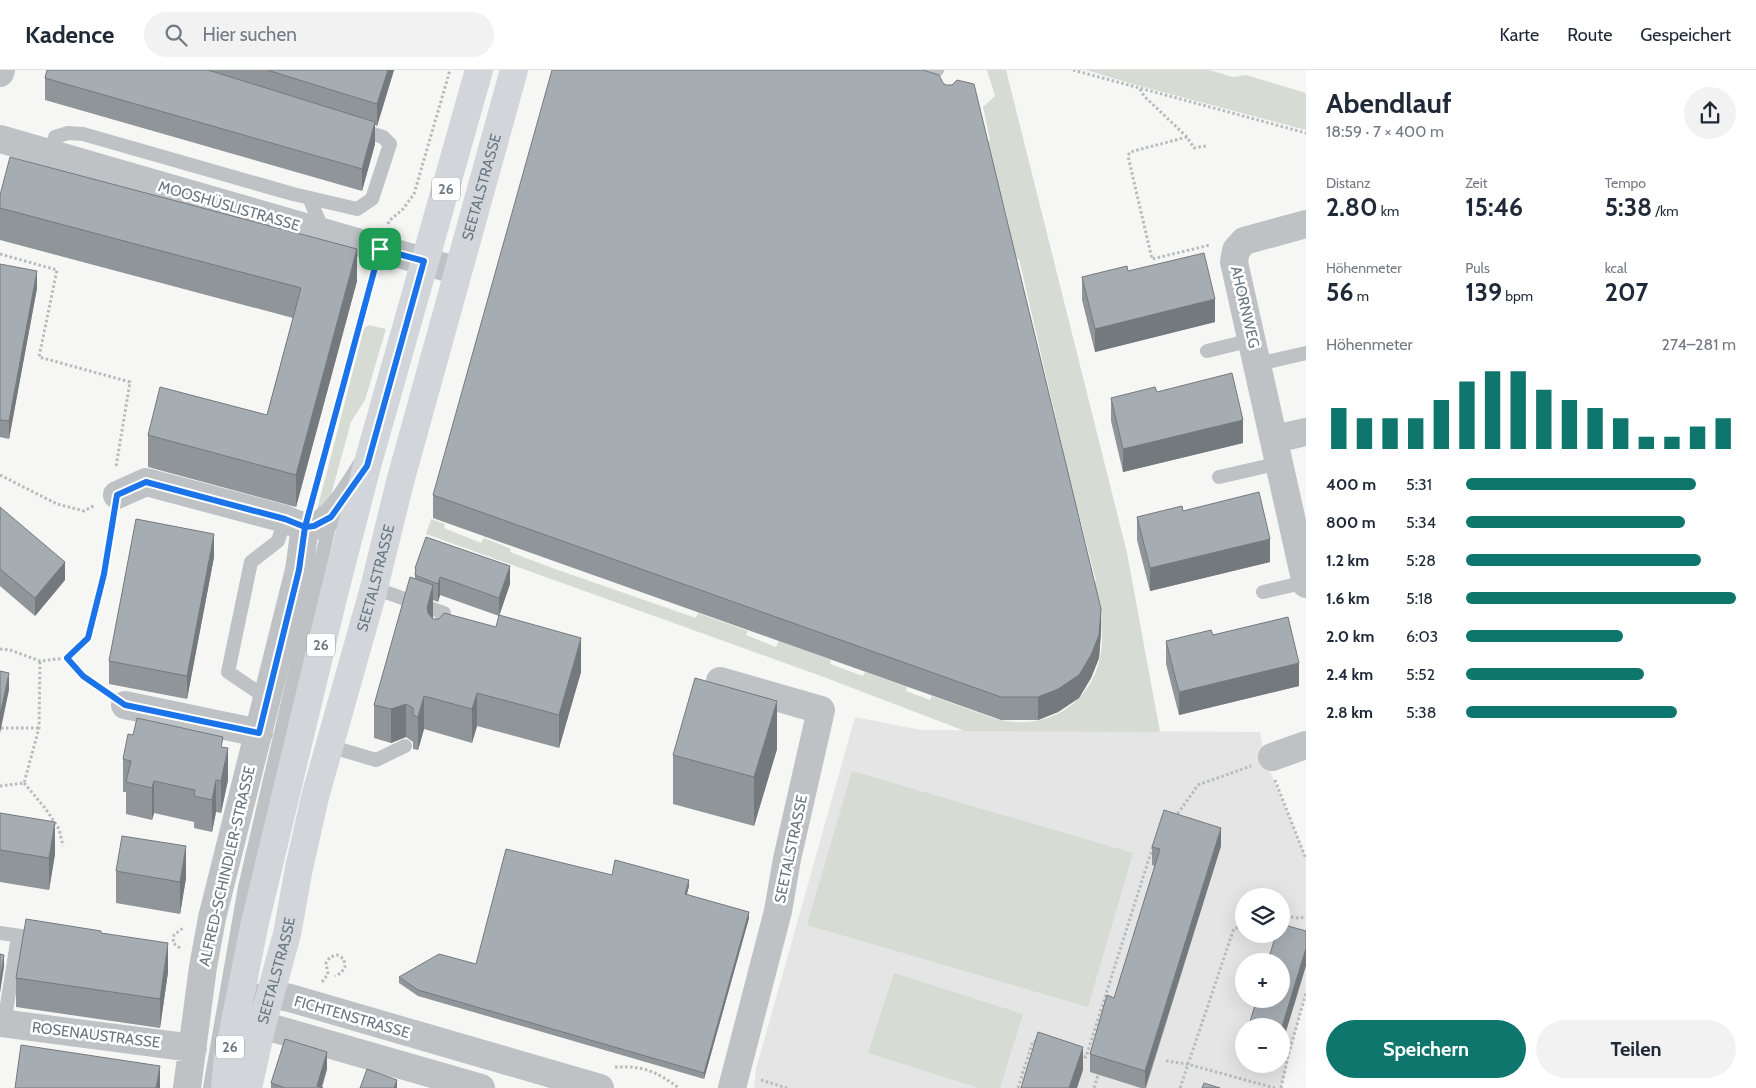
<!DOCTYPE html>
<html lang="de">
<meta charset="utf-8">
<style>
body{margin:0;font-family:Cabin,sans-serif;background:#f2f2f3;color:#1f2937;height:100vh;display:flex;flex-direction:column;font-size:19px;white-space:nowrap}
*{box-sizing:border-box;margin:0}
p{font-size:16px;color:#747a83}
.icon{flex:none;width:28px;height:28px;fill:none;stroke:currentColor;stroke-width:2;stroke-linecap:round;stroke-linejoin:round}
.map{position:relative;flex:1;overflow:hidden}
.side{display:flex;flex-direction:column;background:#fff;width:450px}
.side>*{flex:none}
.buttons{position:absolute;left:1235px;top:818px;display:grid;gap:10px}
.buttons a{display:grid;place-items:center;width:55px;height:55px;border-radius:50%;background:#fff;box-shadow:0 5px 20px #0002;font-size:25px}
.pin{position:absolute;display:grid;place-items:center;width:42px;height:42px;color:#fff;margin:-21px;border-radius:10px;box-shadow:0 2px 8px #0006}
.round{display:grid;place-items:center;flex:none;width:52px;height:52px;border-radius:26px;background:#f2f2f3}
.headline{display:flex;align-items:center;justify-content:space-between;height:85px;padding:0 20px}
h1{font-size:28px;font-weight:700;line-height:38px}
.figures{display:grid;grid-template-columns:repeat(3,1fr);gap:8px;height:85px;padding:5px 20px}
.figures div{display:grid;align-content:center}
.figures b{font-size:25px;font-weight:700}
.figures small{font-size:14px;font-weight:400}
.figures p{font-size:14px}
.chart{height:140px;padding:10px 20px}
.chart p{display:flex;justify-content:space-between}
.chart svg{width:100%;height:90px;margin-top:5px;stroke:#0f766e;stroke-width:6}
.action{display:flex;gap:10px;margin-top:auto;padding:10px 20px}
.action a{flex:1;height:58px;border-radius:30px;background:#0f766e;color:#fff;font-size:20px;font-weight:700;line-height:58px;text-align:center}
.action a+a{background:#f2f2f3;color:#1f2937}
ul{padding:0 20px;list-style:none;font-size:16px}
li{display:grid;grid-template-columns:80px 60px 1fr;align-items:center;height:38px}
li i{height:12px;border-radius:6px;background:#0f766e}
header{display:flex;align-items:center;gap:30px;box-sizing:border-box;height:70px;padding:0 25px;background:#fff;border-bottom:1px solid #e0e1e3}
header strong{font-size:24px}
nav{display:flex;gap:28px;margin-inline-start:auto;font-size:18px}
.search{width:350px;height:45px;background:#f2f2f3;display:flex;align-items:center;gap:12px;box-sizing:border-box;padding:0 18px;border-radius:28px;color:#747a83;font-size:19px}
main{display:flex;flex:1;min-height:0}
.map>svg:first-child{display:block}
.built{fill:#e4e5e4;fill-rule:evenodd}
.green{fill:#d6dbd3}
.lines{fill:none;stroke-linecap:round;stroke-linejoin:round}
.path{stroke:#b8bbbd;stroke-width:3;stroke-dasharray:2.5 2.5;stroke-linecap:butt}
.service{stroke:#bec2c5;stroke-width:14}
.minor{stroke:#bec2c5;stroke-width:28}
.tertiary{stroke:#bec2c5;stroke-width:28}
.primary{stroke:#d2d6da;stroke-width:28}
.wall{fill:#8f9599}
.shaded-wall{fill:#74797d}
.building{fill:#a6adb2;stroke:#74797d}
.route-casing{stroke:#fff;stroke-width:10}
.route{stroke:#1a73e8;stroke-width:6}
.labels{text-anchor:middle;dominant-baseline:central;stroke-width:5;stroke-linejoin:round;paint-order:stroke}
.shield{fill:#fff;stroke:#95a0a8;stroke-width:1}
.shield-label{font-size:14px;font-weight:bold;fill:#687782}
.street-label{font-size:15px;fill:#687782;stroke:#fff}
</style>
<header>
<strong>Kadence</strong>
<div class="search"><svg class="icon" aria-label="search" viewBox="0 0 24 24"><circle cx="10" cy="10" r="6"/><path d="M15 15l6 6"/></svg>Hier suchen</div>
<nav><a>Karte</a><a>Route</a><a>Gespeichert</a></nav>
</header>
<main>
<div class="map">
<svg width="1306" height="1018" viewBox="0 0 1306 1018">
<rect width="100%" height="100%" fill="#f6f6f4"/>
<path class="built" d="M 855,647 L 921,660 L 1260,662 L 1265,689 L 1306,788 L 1306,922 L 1281,1018 L 754,1018 L 756,999 ZM 1244,826 L 1281,826 L 1281,864 L 1244,864 ZM 1244,891 L 1281,891 L 1281,929 L 1244,929 ZM 1244,956 L 1281,956 L 1281,994 L 1244,994 Z"/>
<path class="green" d="M 987,0 L 1006,0 L 1127,483 L 1160,662 L 965,661 L 821,606 L 426,464 L 431,449 L 445,454 L 444,458 L 481,473 L 484,468 L 511,479 L 510,482 L 555,499 L 696,548 L 698,543 L 748,561 L 746,565 L 776,577 L 779,571 L 831,590 L 830,594 L 863,606 L 865,602 L 907,617 L 906,621 L 930,630 L 932,626 C 947,632 963,637 979,643 C 986,645 993,649 1001,650 C 1057,662 1103,623 1102,566 C 1102,549 1096,530 1092,513 L 1096,511 L 1078,441 L 1074,442 L 1059,380 L 1063,379 L 1019,189 L 1014,190 L 1004,148 L 1007,147 L 1002,128 L 998,129 L 986,72 L 990,70 L 983,37 L 995,26 Z
M 1086,0 L 1209,0 L 1233,7 L 1246,5 L 1306,23 L 1306,60 L 1136,15 Z
M 369,255 L 386,259 L 365,330 L 351,352 L 329,432 L 315,448 L 364,258 Z
M 852,701 L 1133,783 L 1088,937 L 807,855 Z
M 894,903 L 1023,944 L 1000,1018 L 979,1018 L 868,983 Z"/>
<g class="lines">
<path class="path" d="M 1073,0 L 1306,63
M 1140,19 L 1144,26 L 1187,67 L 1194,78 L 1206,76
M 1187,67 L 1130,82 L 1128,86 L 1152,189 L 1210,175
M 388,154 L 389,151 L 403,139 L 414,124 L 450,0
M 0,184 L 57,200 L 39,287 L 130,312 L 116,397
M 0,405 L 57,434 L 84,441 L 95,435
M 314,424 L 374,203
M 0,579 L 10,580 L 40,591 L 67,588 L 83,605 L 105,621
M 67,588 L 88,568 L 104,504 L 113,449
M 1,658 L 39,658
M 1275,710 L 1306,789
M 24,713 L 45,738 L 59,759 L 63,776
M 0,716 L 24,713 L 39,658 L 40,591
M 1173,746 L 1179,742 L 1198,715 L 1251,696
M 1281,846 L 1299,848 L 1306,847
M 180,878 L 173,873 L 174,865 L 183,858
M 322,912 L 328,904 L 326,893 L 330,887 L 337,885 L 344,889 L 345,897 L 341,903 L 335,906
M 1079,985 L 1086,987 L 1153,776
M 1166,991 L 1187,994 L 1275,1018
M 615,997 C 645,996 655,1001 679,1018
M 761,1010 L 787,1018
M 1018,1018 L 1033,971 L 1040,973
M 1094,1018 L 1099,1002
M 1180,1018 L 1234,858 L 1244,858
M 1281,1018 L 1288,986 L 1306,923"/>
<path class="service" d="M 917,11 L 937,0
M 50,85 L 55,67 L 68,63 L 83,64 L 293,124 L 357,139 L 372,129 L 390,74 L 383,67 L 357,59
M 309,128 L 324,162
M 1207,281 L 1252,270
M 1258,294 L 1306,283
M 1219,407 L 1280,393
M 374,518 L 444,543 L 439,561
M 1263,522 L 1306,512
M 268,629 L 228,602 L 251,492 L 278,471 L 285,449
M 329,676 L 376,690 L 405,676
M 0,863 L 41,869
M 4,954 L 18,866
M 210,1018 L 245,817 L 331,448"/>
<path class="minor" d="M 0,3 L 1,0
M 1306,154 L 1244,171 L 1236,180 L 1234,192 L 1306,514
M 1275,369 L 1306,362
M 117,425 L 146,412 L 285,449 C 292,452 300,456 307,457 C 332,458 353,416 366,397
M 720,611 L 821,640 L 787,789 L 778,841 L 732,1018
M 125,635 L 259,663
M 1272,687 L 1306,675
M 0,953 L 193,978
M 187,1018 L 203,897 L 212,848 L 299,500 L 305,457
M 481,1018 L 262,955 L 238,936 L 271,924 L 290,928 L 600,1018"/>
<path class="tertiary" d="M 0,69 L 458,201"/>
<g class="primary">
<path d="M 225,1018 L 228,987 L 254,857 L 334,524 L 367,396 L 479,0"/>
<path id="s1" d="M 248,1018 L 262,955 L 287,864 L 299,798 L 315,727 L 374,518 L 400,412 L 514,0"/>
</g>
</g>
<path class="wall" d="M 47,0 L 394,0 L 377,56 L 375,55 L 375,74 L 362,121 L 45,30 L 45,8 Z
M 0,125 L 357,211 L 296,437 L 148,397 L 148,365 L 267,345 L 293,248 L 0,170 Z
M 0,194 L 37,218 L 9,369 L 0,367 Z
M 1128,201 L 1215,252 L 1095,282 L 1082,230 L 1082,207 Z
M 1157,322 L 1243,373 L 1123,402 L 1111,351 L 1111,328 Z
M 433,425 L 1101,562 L 1099,588 L 1091,608 L 1079,628 L 1058,642 L 1038,650 L 1001,650 L 433,448 Z
M 0,437 L 65,510 L 35,546 L 0,516 Z
M 1183,441 L 1270,492 L 1150,521 L 1137,470 L 1137,447 Z
M 214,487 L 187,629 L 109,614 L 109,591 Z
M 415,498 L 510,514 L 499,546 L 440,525 L 438,532 L 433,530 L 433,549 L 581,602 L 559,678 L 477,656 L 472,673 L 424,659 L 418,680 L 413,679 L 413,672 L 406,667 L 391,673 L 374,668 L 374,635 L 415,508 Z
M 1213,565 L 1299,616 L 1179,645 L 1166,594 L 1166,571 Z
M 223,677 L 228,710 L 221,743 L 216,742 L 212,762 L 194,758 L 194,752 L 154,743 L 152,750 L 126,744 L 126,722 L 123,722 L 123,689 Z
M 777,679 L 754,756 L 673,734 L 673,685 Z
M 0,743 L 55,784 L 49,820 L 0,812 Z
M 1221,776 L 1146,1018 L 1141,1018 L 1090,1002 L 1090,984 L 1114,928 L 1155,796 L 1152,795 L 1152,777 Z
M 116,801 L 186,808 L 180,844 L 116,833 Z
M 612,805 L 689,816 L 687,824 L 749,848 L 704,1009 L 418,926 L 399,913 L 399,907 L 476,894 Z
M 101,863 L 168,902 L 160,958 L 16,937 L 16,908 Z
M 327,999 L 322,1018 L 323,1018 L 271,1018 L 271,1013 Z"/>
<path class="shaded-wall" d="M 388,0 L 394,0 L 377,56 L 377,34 Z
M 375,52 L 375,74 L 362,121 L 362,99 Z
M 357,179 L 357,211 L 296,437 L 296,405 Z
M 37,201 L 37,218 L 9,369 L 9,351 Z
M 1215,229 L 1215,252 L 1095,282 L 1095,259 Z
M 1243,350 L 1243,373 L 1123,402 L 1123,379 Z
M 214,464 L 214,487 L 187,629 L 187,606 Z
M 1270,469 L 1270,492 L 1150,521 L 1150,498 Z
M 65,492 L 65,510 L 35,546 L 35,528 Z
M 510,496 L 510,514 L 499,546 L 499,528 Z
M 440,507 L 440,525 L 438,532 L 438,514 Z
M 433,515 L 433,549 L 427,571 L 427,538 Z
M 1101,539 L 1101,562 L 1099,588 L 1091,608 L 1079,628 L 1058,642 L 1038,650 L 1038,627 Z
M 581,568 L 581,602 L 559,678 L 559,645 Z
M 1299,593 L 1299,616 L 1179,645 L 1179,622 Z
M 9,603 L 9,620 L 0,663 L 0,645 Z
M 477,623 L 477,656 L 472,673 L 472,639 Z
M 424,626 L 424,659 L 418,680 L 418,647 Z
M 777,631 L 777,679 L 754,756 L 754,707 Z
M 406,634 L 406,667 L 391,673 L 391,639 Z
M 228,678 L 228,710 L 221,743 L 221,711 Z
M 216,710 L 216,742 L 212,762 L 212,730 Z
M 154,711 L 154,743 L 152,750 L 152,718 Z
M 55,752 L 55,784 L 49,820 L 49,788 Z
M 1221,758 L 1221,776 L 1145,1018 L 1145,1001 Z
M 186,776 L 186,808 L 180,844 L 180,812 Z
M 689,810 L 689,816 L 685,830 L 685,824 Z
M 749,842 L 749,848 L 704,1009 L 704,1003 Z
M 168,873 L 168,902 L 160,958 L 160,929 Z
M 1306,878 L 1306,896 L 1281,978 L 1281,960 Z
M 4,885 L 4,897 L 0,923 L 0,911 Z
M 1083,977 L 1083,1000 L 1077,1018 L 1069,1018 Z
M 327,982 L 327,999 L 321,1018 L 317,1016 Z
M 160,996 L 160,1018 L 156,1018 Z
M 397,1010 L 397,1018 L 394,1018 Z"/>
<path class="building" d="M 47,0 L 208,0 L 375,52 L 362,99 L 45,8 Z
M 267,0 L 388,0 L 377,34 Z
M 552,0 L 923,0 L 939,5 L 943,13 L 946,15 L 952,15 L 957,10 L 974,14 L 1101,539 L 1099,565 L 1091,585 L 1079,605 L 1058,619 L 1038,627 L 1001,627 L 433,425 Z
M 10,87 L 357,179 L 296,405 L 148,365 L 160,317 L 267,345 L 301,218 L 0,138 L 0,125 Z
M 1204,183 L 1215,229 L 1095,259 L 1082,207 L 1127,196 L 1128,201 Z
M 0,194 L 37,201 L 9,351 L 0,350 Z
M 1232,303 L 1243,350 L 1123,379 L 1111,328 L 1155,317 L 1157,322 Z
M 1259,422 L 1270,469 L 1150,498 L 1137,447 L 1182,436 L 1183,441 Z
M 0,437 L 65,492 L 35,528 L 0,499 Z
M 136,449 L 214,464 L 187,606 L 109,591 Z
M 426,467 L 510,496 L 499,528 L 440,507 L 438,514 L 415,505 L 416,499 L 415,498 Z
M 410,507 L 433,515 L 427,538 L 428,543 L 433,549 L 439,549 L 444,543 L 496,557 L 499,545 L 581,568 L 559,645 L 477,623 L 472,639 L 424,626 L 418,647 L 413,645 L 413,638 L 406,634 L 391,639 L 374,635 Z
M 1288,547 L 1299,593 L 1179,622 L 1166,571 L 1211,560 L 1213,565 Z
M 0,601 L 9,603 L 0,645 Z
M 695,608 L 777,631 L 754,707 L 673,685 Z
M 137,648 L 223,667 L 221,677 L 228,678 L 221,711 L 216,710 L 212,730 L 194,726 L 195,720 L 154,711 L 152,718 L 126,712 L 131,691 L 123,689 L 128,664 L 133,665 Z
M 1164,740 L 1221,758 L 1145,1001 L 1090,984 L 1107,925 L 1114,928 L 1160,779 L 1152,777 Z
M 0,743 L 55,752 L 49,788 L 0,780 Z
M 122,766 L 186,776 L 180,812 L 116,801 Z
M 506,779 L 612,805 L 615,790 L 689,810 L 685,824 L 749,842 L 704,1003 L 418,920 L 399,907 L 439,884 L 476,894 Z
M 26,849 L 101,861 L 101,863 L 168,873 L 160,929 L 16,908 Z
M 1281,854 L 1306,861 L 1306,878 L 1281,960 L 1281,956 L 1254,956 L 1249,955 L 1257,929 L 1281,929 L 1281,891 L 1268,891 L 1276,864 L 1281,864 Z
M 0,884 L 4,885 L 0,911 Z
M 1038,962 L 1083,977 L 1069,1018 L 1021,1018 Z
M 285,969 L 327,982 L 317,1016 L 323,1018 L 283,1018 L 283,1017 L 271,1013 Z
M 21,975 L 160,996 L 156,1018 L 15,1018 Z
M 367,999 L 397,1010 L 394,1018 L 360,1018 Z
M 1204,1013 L 1220,1018 L 1202,1018 Z"/>
<g class="lines">
<g class="route-casing">
<path id="route" d="M 380,179 L 305,457 L 285,449 L 146,412 L 117,425 L 104,504 L 88,568 L 67,588 L 83,606 L 125,635 L 259,663 L 299,500 L 305,457 L 314,456 L 331,447 L 367,396 L 424,191 L 380,179"/>
</g>
<use href="#route" class="route"/>
</g>
<g class="labels">
<g class="shield">
<rect x="432" y="107.5" width="28" height="23" rx="4"/>
<rect x="307" y="563.5" width="28" height="23" rx="4"/>
<rect x="216" y="965.5" width="28" height="23" rx="4"/>
</g>
<g class="shield-label">
<text x="446" y="119">26</text>
<text x="321" y="575">26</text>
<text x="230" y="977">26</text>
</g>
<g class="street-label">
<text stroke="none"><textPath href="#s1" startOffset="931">SEETALSTRASSE</textPath></text>
<text transform="translate(229 136) rotate(16)">MOOSHÜSLISTRASSE</text>
<text transform="translate(1245 237) rotate(77)">AHORNWEG</text>
<text stroke="none"><textPath href="#s1" startOffset="526">SEETALSTRASSE</textPath></text>
<text transform="translate(791 779) rotate(-78)">SEETALSTRASSE</text>
<text transform="translate(227 796) rotate(-77)">ALFRED-SCHINDLER-STRASSE</text>
<text stroke="none"><textPath href="#s1" startOffset="121">SEETALSTRASSE</textPath></text>
<text transform="translate(352 947) rotate(16)">FICHTENSTRASSE</text>
<text transform="translate(96 965) rotate(7)">ROSENAUSTRASSE</text>
</g>
</g>
</svg>
<div class="buttons">
<a><svg class="icon" aria-label="layers" viewBox="0 0 24 24"><path d="M12 4l9 5-9 5-9-5zM3 14l9 5 9-5"/></svg></a>
<a>+</a>
<a>−</a>
</div>
<div class="pin" style="left:380px;top:179px;background:#1e9e55"><svg class="icon" aria-label="arrive" viewBox="0 0 24 24"><path d="M6 21V4h12l-3 4 3 4H6"/></svg></div>
</div>
<section class="side">
<div class="headline"><div><h1>Abendlauf</h1><p>18:59 · 7 × 400 m</p></div><a class="round"><svg class="icon" aria-label="share" viewBox="0 0 24 24"><path d="M12 15V3M7 8l5-5 5 5M5 13v7h14v-7"/></svg></a></div>
<div class="figures">
<div><p>Distanz</p><b>2.80<small> km</small></b></div>
<div><p>Zeit</p><b>15:46</b></div>
<div><p>Tempo</p><b>5:38<small> /km</small></b></div>
</div>
<div class="figures">
<div><p>Höhenmeter</p><b>56<small> m</small></b></div>
<div><p>Puls</p><b>139<small> bpm</small></b></div>
<div><p>kcal</p><b>207</b></div>
</div>
<div class="chart"><p><span>Höhenmeter</span>274–281 m</p>
<svg viewBox="0 0 160 44" preserveAspectRatio="none"><path d="M5 44V24M15 44V29M25 44V29M35 44V29M45 44V20M55 44V11M65 44V6M75 44V6M85 44V15M95 44V20M105 44V24M115 44V29M125 44V38M135 44V38M145 44V33M155 44V29"/></svg>
</div>
<ul>
<li><b>400 m</b>5:31<i style="width:85%"></i></li>
<li><b>800 m</b>5:34<i style="width:81%"></i></li>
<li><b>1.2 km</b>5:28<i style="width:87%"></i></li>
<li><b>1.6 km</b>5:18<i style="width:100%"></i></li>
<li><b>2.0 km</b>6:03<i style="width:58%"></i></li>
<li><b>2.4 km</b>5:52<i style="width:66%"></i></li>
<li><b>2.8 km</b>5:38<i style="width:78%"></i></li>
</ul>
<div class="action"><a>Speichern</a><a>Teilen</a></div>
</section>
</main>
